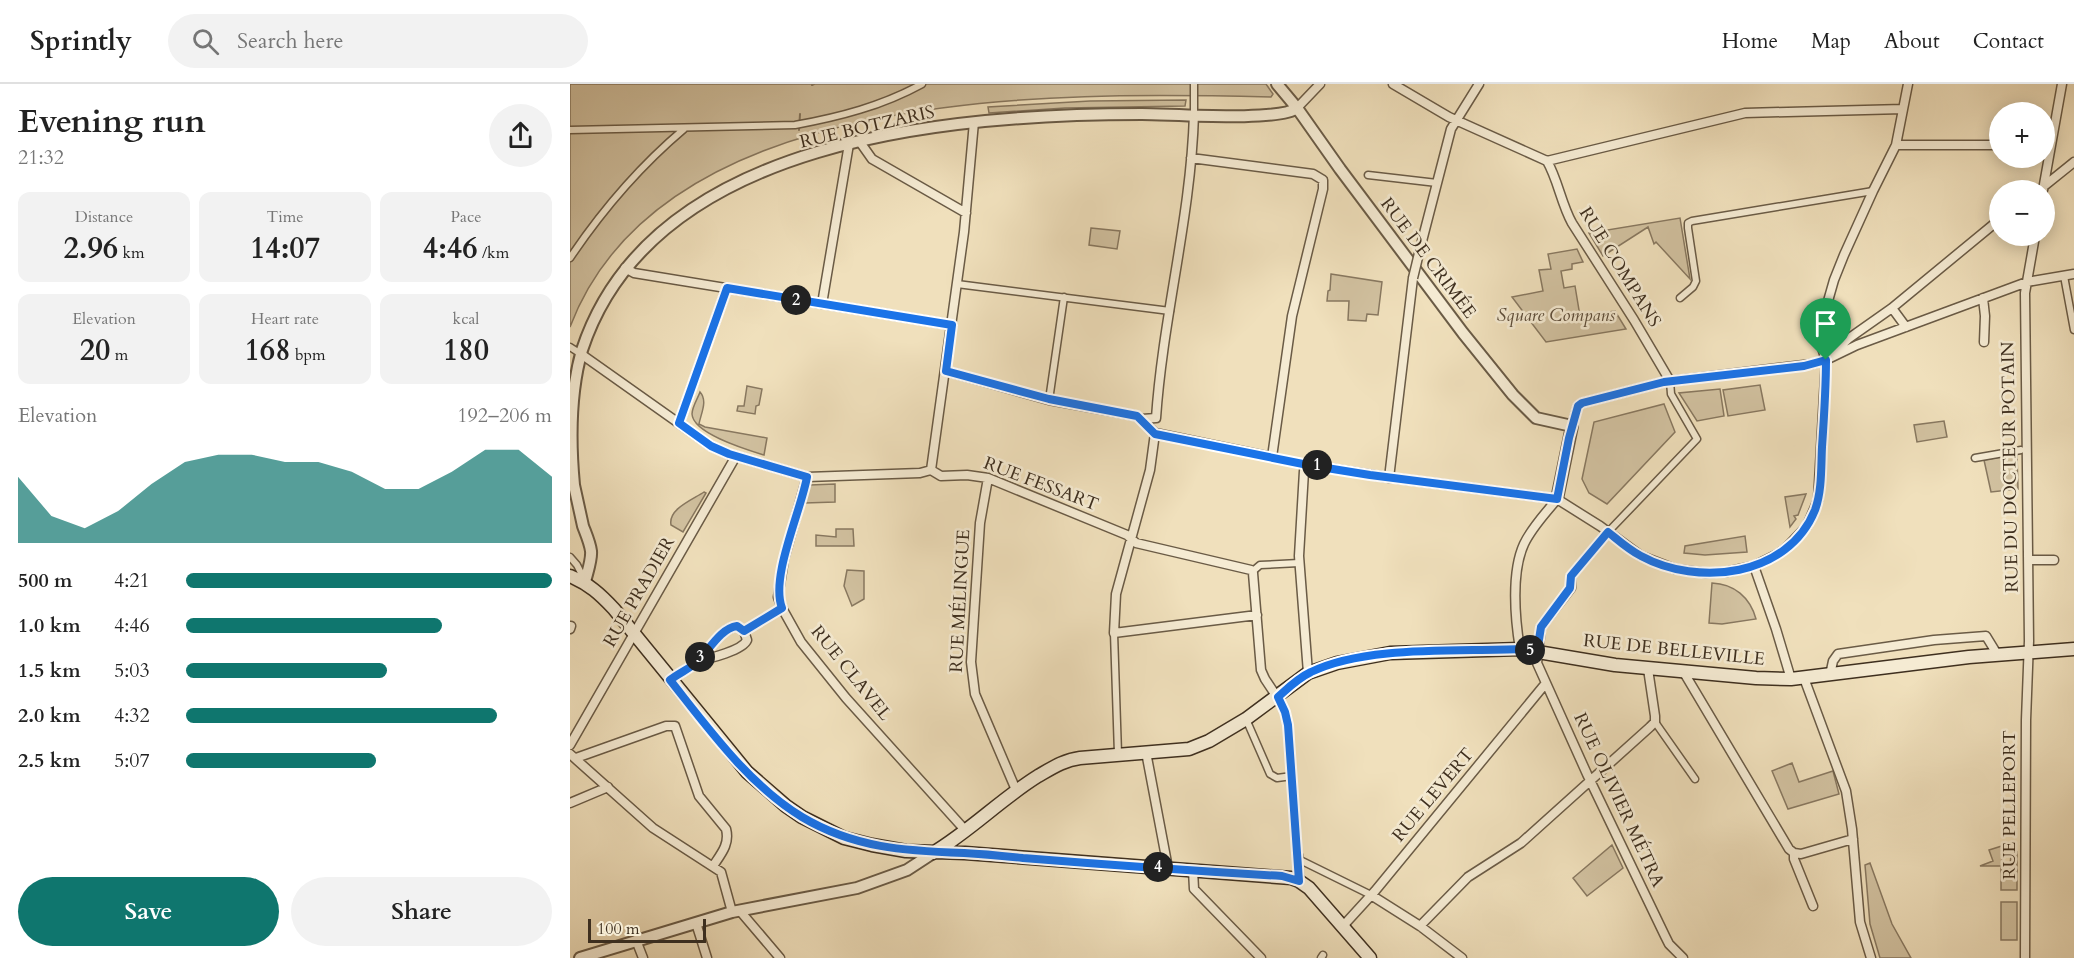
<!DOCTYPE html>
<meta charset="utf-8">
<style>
body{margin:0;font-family:Cardo,serif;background:#f2f2f2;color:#222;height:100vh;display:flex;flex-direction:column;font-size:22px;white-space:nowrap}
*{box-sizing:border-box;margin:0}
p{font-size:20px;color:#767676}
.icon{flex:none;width:33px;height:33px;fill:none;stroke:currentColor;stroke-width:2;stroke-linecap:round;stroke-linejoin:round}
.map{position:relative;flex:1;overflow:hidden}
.panel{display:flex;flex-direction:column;background:#fff;width:570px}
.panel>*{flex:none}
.controls{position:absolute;left:1419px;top:18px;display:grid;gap:12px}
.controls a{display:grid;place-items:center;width:66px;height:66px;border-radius:50%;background:#fff;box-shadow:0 3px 15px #0003;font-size:30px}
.scale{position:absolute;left:18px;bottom:15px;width:118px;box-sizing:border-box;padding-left:6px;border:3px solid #3e2f1f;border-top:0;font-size:16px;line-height:21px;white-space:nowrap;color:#3e2f1f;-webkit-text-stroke:4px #f5ebd3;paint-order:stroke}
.pin{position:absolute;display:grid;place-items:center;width:51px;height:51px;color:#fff;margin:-62px -26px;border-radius:50% 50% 50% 0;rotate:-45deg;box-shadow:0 0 6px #0007}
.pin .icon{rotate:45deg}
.km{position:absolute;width:30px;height:30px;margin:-15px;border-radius:50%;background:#222;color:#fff;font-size:16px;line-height:30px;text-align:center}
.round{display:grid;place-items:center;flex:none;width:63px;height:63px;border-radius:32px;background:#f2f2f2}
.summary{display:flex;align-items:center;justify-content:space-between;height:102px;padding:0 18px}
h1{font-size:33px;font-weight:800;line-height:45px}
.stats{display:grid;grid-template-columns:repeat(3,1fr);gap:9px;height:102px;padding:6px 18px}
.stats div{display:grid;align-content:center;border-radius:12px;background:#f2f2f2;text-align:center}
.stats b{font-size:30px;font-weight:800}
.stats small{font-size:16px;font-weight:400}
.stats p{font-size:16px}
.chart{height:168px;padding:12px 18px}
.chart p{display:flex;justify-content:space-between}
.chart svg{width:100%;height:108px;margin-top:6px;fill:#0f766e;opacity:.7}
.action{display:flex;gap:12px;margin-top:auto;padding:12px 18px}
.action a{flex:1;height:69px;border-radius:36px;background:#0f766e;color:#fff;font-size:24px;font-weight:800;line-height:69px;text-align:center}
.action a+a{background:#f2f2f2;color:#222}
ul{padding:0 18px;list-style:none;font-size:20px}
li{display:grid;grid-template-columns:96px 72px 1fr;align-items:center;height:45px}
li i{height:15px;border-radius:8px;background:#0f766e}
header{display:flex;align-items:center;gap:36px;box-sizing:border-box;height:84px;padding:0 30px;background:#fff;border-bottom:2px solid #e0e0e0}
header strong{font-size:28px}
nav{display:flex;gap:33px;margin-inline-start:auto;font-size:21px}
.search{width:420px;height:54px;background:#f2f2f2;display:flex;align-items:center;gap:15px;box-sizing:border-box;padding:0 21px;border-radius:33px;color:#767676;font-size:22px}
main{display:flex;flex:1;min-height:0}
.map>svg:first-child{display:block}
.green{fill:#d2c2a1;stroke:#887860;stroke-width:1.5}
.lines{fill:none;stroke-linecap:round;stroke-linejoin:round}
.stream{stroke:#84755d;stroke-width:2}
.pedestrian-casing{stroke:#6a5b46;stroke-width:9}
.minor-casing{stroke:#6a5b46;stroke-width:11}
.tertiary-casing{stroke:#6a5b46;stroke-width:14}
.secondary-casing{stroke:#3e2f1f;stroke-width:15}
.pedestrian{stroke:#f5ebd3;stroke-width:6}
.minor{stroke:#f5ebd3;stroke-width:8}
.tertiary{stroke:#f5ebd3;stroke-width:10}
.secondary{stroke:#f5ebd3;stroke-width:12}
.minor-bridge-casing{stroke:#6a5b46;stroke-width:11;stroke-linecap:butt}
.minor-bridge{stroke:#f5ebd3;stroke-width:8}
.route-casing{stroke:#fff;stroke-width:12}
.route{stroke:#1a73e8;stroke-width:8}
.labels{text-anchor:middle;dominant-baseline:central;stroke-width:5;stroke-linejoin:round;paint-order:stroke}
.street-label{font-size:18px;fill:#3e2f1f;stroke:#f5ebd3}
.park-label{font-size:18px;font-style:italic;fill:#5c4c39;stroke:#f5ebd3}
</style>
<header>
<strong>Sprintly</strong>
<div class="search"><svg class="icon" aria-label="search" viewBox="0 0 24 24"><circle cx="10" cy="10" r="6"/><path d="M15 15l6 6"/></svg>Search here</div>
<nav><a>Home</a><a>Map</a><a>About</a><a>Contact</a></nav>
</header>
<main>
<section class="panel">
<div class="summary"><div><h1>Evening run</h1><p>21:32</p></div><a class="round"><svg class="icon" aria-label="share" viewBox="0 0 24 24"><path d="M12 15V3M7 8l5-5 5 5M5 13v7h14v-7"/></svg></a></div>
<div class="stats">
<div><p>Distance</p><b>2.96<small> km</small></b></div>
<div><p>Time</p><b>14:07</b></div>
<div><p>Pace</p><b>4:46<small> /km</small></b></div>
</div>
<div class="stats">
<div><p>Elevation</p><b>20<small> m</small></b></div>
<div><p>Heart rate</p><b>168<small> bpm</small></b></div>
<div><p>kcal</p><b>180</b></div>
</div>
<div class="chart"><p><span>Elevation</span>192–206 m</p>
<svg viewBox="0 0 160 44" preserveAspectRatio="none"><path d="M0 44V17L10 33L20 38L30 31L40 20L50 11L60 8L70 8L80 11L90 11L100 15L110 22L120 22L130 15L140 6L150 6L160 17V44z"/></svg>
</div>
<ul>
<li><b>500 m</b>4:21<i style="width:100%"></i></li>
<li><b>1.0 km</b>4:46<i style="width:70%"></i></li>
<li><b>1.5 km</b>5:03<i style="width:55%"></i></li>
<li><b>2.0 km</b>4:32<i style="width:85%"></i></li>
<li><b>2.5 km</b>5:07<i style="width:52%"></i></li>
</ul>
<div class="action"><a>Save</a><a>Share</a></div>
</section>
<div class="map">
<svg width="1504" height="874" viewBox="0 0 1504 874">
<rect width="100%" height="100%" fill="#f0e0bc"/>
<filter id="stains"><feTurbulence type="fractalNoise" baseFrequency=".00333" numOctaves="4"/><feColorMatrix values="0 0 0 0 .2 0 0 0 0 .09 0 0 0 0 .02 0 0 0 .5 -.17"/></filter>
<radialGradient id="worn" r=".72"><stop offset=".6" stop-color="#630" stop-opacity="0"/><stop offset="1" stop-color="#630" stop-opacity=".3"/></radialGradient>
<path class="green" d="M 0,0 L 696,0 L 703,10 L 701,13 C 488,8 92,0 0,243 Z
M 616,16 L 615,22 L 495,24 L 419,29 L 418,23 L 520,17 Z
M 1110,134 L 1120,195 L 1086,158 L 1084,160 L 1078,143 L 1033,172 L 1019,149 Z
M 521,144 L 550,147 L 547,165 L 519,161 Z
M 1007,165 L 1013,178 L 1002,180 L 1002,185 L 991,187 L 994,204 L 1005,202 L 1010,232 L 1045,227 L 1056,245 L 976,258 L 942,213 L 973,207 L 969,186 L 981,185 L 978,170 Z
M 761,190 L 812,198 L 808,231 L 797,230 L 796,237 L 778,236 L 779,217 L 757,217 L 758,207 L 760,206 Z
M 1190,301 L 1195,326 L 1158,332 L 1153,306 Z
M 177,302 L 192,305 L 189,321 L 186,322 L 185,330 L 167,327 L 168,322 L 174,322 Z
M 1150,305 L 1154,332 L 1127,337 L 1109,309 Z
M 130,308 C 138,317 131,329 129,340 L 135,343 L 197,354 L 194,371 C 178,366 123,350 122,330 C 122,323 128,314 130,308 Z
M 1094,320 L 1105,348 L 1037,420 L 1019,409 L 1012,395 L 1024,338 Z
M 1374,337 L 1377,353 L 1347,358 L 1344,341 Z
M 1447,370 L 1448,405 L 1421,408 L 1414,376 Z
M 265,400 L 265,418 L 235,419 L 240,401 Z
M 134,408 L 136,409 L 113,448 L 101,441 C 98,425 122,416 134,408 Z
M 1236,410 L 1228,431 L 1224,432 L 1226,435 L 1220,443 L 1215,413 Z
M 266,445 L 283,445 L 284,462 L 246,462 L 246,451 L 266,453 Z
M 1175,452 L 1177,468 L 1135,471 L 1114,469 L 1115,462 Z
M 277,486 L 294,487 L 294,515 L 282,522 L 274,502 Z
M 1142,499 C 1164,500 1180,513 1186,535 L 1152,540 L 1139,539 Z
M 1222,679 L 1229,698 L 1263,687 L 1269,710 L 1218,725 L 1202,687 Z
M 1042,761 L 1053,784 L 1017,812 L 1003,794 Z
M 1435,761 L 1432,770 L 1432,782 L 1440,782 L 1441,770 L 1447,768 L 1447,806 L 1431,806 L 1431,782 L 1410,782 L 1423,777 L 1419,766 Z
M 1300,779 L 1322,840 L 1341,874 L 1310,874 L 1300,840 L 1295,781 Z
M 1431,818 L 1447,818 L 1447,856 L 1431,856 Z"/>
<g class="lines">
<path class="stream" d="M 242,1 L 244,0
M 229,46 L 230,30"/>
<g class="pedestrian-casing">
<path id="pedestrian" d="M 624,0 L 624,30
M 0,46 L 225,41 C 269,33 312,22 352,0
M 798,91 L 867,99
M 0,174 C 33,125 69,83 114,45
M 1494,192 L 1504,246
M 387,200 L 600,227
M 1110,214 L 1123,203 L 1126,197 L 1118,144 L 1118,139 L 1122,137 L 1303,107
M 0,263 L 11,270
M 479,316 L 494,213
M 702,373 L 738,381
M 1405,374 L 1451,366
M 1038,448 L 1127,355 L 1101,310 L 1100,297
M 0,473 L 7,481 L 15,497
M 683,487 L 690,481 L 729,479
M 174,547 L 212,524
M 544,549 L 548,670
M 707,613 L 715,628 L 718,641 L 728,771
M 676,635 L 700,690 L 707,694 L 722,692
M 1085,638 L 1125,695
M 728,775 L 801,811
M 751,874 L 753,871"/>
</g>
<g class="minor-casing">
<path id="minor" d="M 823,0 L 879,33 L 977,77 C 988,96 991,119 1002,139 L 1064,236 L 1100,297
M 727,24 L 750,0
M 290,58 L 302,75 L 396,129
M 1326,61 L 1430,61
M 977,77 L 1175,29 L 1333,25
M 1473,103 L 1504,78
M 1473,106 L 1492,0
M 851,161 L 881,45 L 909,0
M 55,184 L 64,189 L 382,241
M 1413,214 L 1415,232 L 1414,258
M 252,220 L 279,60
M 1322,224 L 1336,243
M 11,270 L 141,362 L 159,370 L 237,393 L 350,389 L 361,386 L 371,392 L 397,391 L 418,394 L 557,451 L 566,459 L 681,486 L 683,489 L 691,586 L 695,595 L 707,613
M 1262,270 L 1278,255 L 1322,224 L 1430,135
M 376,287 L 479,316 L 567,332 L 585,349
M 572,335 L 586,334 C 593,232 621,133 624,30
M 109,339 L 157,204
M 1002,342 L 1008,322 L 1012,319 L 1094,298 L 1242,280 L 1256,276 L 1287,261 L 1457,198 L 1504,190
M 585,349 L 702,373 L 722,232 L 753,105 L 753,96 L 743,90 L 621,74
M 585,349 L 580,386 L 546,510 L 544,549 L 687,531
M 361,386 L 394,148 L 404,38
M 237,393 L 214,475 L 208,513 L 212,524 L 231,558 L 276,614 L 395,746
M 418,394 L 410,439 L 401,578 L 405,610 L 446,706
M 819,394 L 843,194
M 1038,448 L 1001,492 L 1001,504 L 971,543 L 967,579 L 1017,690 L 1095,852 L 1099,860 L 1113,874
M 1458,476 L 1484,476
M 1184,482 L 1206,545 L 1221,595
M 0,545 L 1,542
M 950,565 C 945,535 941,488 954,460 C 962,443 976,429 987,415
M 1113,587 L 1219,765 L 1224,769 L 1224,775 L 1243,822
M 738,589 L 729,472 L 734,387 L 738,381 L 815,393 L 987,415 L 1030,442 L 1071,472 L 1105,485 L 1136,489 L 1156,488 L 1184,482 L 1208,470 L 1215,465 L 1237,442 L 1248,416 L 1256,276 L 1248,252 L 1264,196 L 1274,171 L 1303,107 L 1326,61 L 1338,0
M 1260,591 L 1263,577 L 1268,570 L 1364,556 L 1416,552 L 1427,570
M 1234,594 L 1276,707 L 1282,745 L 1290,838 L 1301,874
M 100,596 C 109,589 121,584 128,577 C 139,566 151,544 167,542 L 174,547 L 177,556 C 173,566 140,575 128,576
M 0,661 L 166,372
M 576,668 L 598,784
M 0,670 L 83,744 L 151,788 L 162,828
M 6,674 L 96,642 L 105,642 L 129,712 L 156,745 C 160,760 151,770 143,782
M 0,719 L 38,703
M 1224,769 L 1231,770 L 1283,755
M 728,771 L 729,797
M 623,786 L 624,805 L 691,874
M 801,811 L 850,842 L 892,874
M 170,827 L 210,874
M 126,839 L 137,874
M 773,842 L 805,807 L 976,599
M 850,842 L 898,793 L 951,759 L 1080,643 L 1085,638 L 1085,632 L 1078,585
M 66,856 L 73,874
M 1455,874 L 1456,636 L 1459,557 L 1455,209 L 1465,152"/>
</g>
<g class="tertiary-casing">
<path id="tertiary" d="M 707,0 L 727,24 L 770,85 L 893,249 L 943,311 L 966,334 L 1002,342 L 987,415
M 15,498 C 17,489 22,476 21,467 C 20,459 16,450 13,442 C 10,428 7,415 4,401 C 0,358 0,308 12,266 C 82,53 383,30 572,30 C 601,30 709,38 727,24
M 10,874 L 162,828 L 287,804 L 337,786 L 363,769"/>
</g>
<g class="secondary-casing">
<path id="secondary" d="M 0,492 C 19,500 30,510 44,525 L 177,688 L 216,722 L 232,733 L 274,754 L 302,761 L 336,767 L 395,769 L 721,794 L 729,797 L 739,804 L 800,874
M 363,769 C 400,747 431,715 468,692 C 482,684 494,676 510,674 L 619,665 L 639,657 L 676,635 L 738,589 L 767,579 L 820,569 L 950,565 L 1045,581 L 1186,594 L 1221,595 L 1399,573 L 1504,565"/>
</g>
<use href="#pedestrian" class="pedestrian"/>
<use href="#minor" class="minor"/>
<use href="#tertiary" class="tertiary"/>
<use href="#secondary" class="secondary"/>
<g class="minor-bridge-casing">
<path id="minor-bridge" d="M 843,194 L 851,161"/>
</g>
<use href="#minor-bridge" class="minor-bridge"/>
</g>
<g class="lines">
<g class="route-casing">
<path id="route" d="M 157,204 L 382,241 L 376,287 L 479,315 L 567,332 L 585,350 L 738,381 L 800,391 L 987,415 L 999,354 L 1008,322 L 1012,319 L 1094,298 L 1234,282 L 1256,276 C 1256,305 1254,334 1252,363 C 1251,384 1252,407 1245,426 C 1218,493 1128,503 1071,472 C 1059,466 1048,456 1038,448 L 1001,492 L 1000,504 L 971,543 L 967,568 L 950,565 C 889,568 796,561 741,588 C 728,594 718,604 708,613 L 715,628 L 718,641 L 729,797 L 712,792 C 626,787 540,781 453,774 C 434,772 414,770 394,769 C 335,767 284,764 232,733 C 179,701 138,644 100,596 C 109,589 121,584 128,577 C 139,566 151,544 167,542 L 174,547 L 212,524 C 200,493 231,427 237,393 L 159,370 L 141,362 L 109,339 Z"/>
</g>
<use href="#route" class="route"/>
</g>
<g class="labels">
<g class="street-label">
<text transform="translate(297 43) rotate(-13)">RUE BOTZARIS</text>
<text transform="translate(858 174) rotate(53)">RUE DE CRIMÉE</text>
<text transform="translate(1050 183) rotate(58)">RUE COMPANS</text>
<text transform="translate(1440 383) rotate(-91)">RUE DU DOCTEUR POTAIN</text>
<text transform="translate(471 400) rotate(21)">RUE FESSART</text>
<text transform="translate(69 508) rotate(-60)">RUE PRADIER</text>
<text transform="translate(390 517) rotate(-87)">RUE MÉLINGUE</text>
<text transform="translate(1104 566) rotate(6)">RUE DE BELLEVILLE</text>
<text transform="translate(281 589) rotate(51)">RUE CLAVEL</text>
<text transform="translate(863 711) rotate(-50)">RUE LEVERT</text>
<text transform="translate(1049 716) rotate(65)">RUE OLIVIER MÉTRA</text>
<text transform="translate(1439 721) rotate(-90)">RUE PELLEPORT</text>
</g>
<g class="park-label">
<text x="986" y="231">Square Compans</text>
</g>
</g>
<rect width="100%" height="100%" filter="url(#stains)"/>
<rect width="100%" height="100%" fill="url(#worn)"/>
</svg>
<div class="controls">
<a>+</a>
<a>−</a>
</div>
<div class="scale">100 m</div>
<div class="pin" style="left:1256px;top:276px;background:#1e9e55"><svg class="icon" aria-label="arrive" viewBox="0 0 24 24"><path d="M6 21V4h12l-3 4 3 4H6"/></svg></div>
<b class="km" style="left:747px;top:381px">1</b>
<b class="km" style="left:226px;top:216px">2</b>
<b class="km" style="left:130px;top:573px">3</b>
<b class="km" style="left:588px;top:783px">4</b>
<b class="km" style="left:960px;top:566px">5</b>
</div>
</main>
